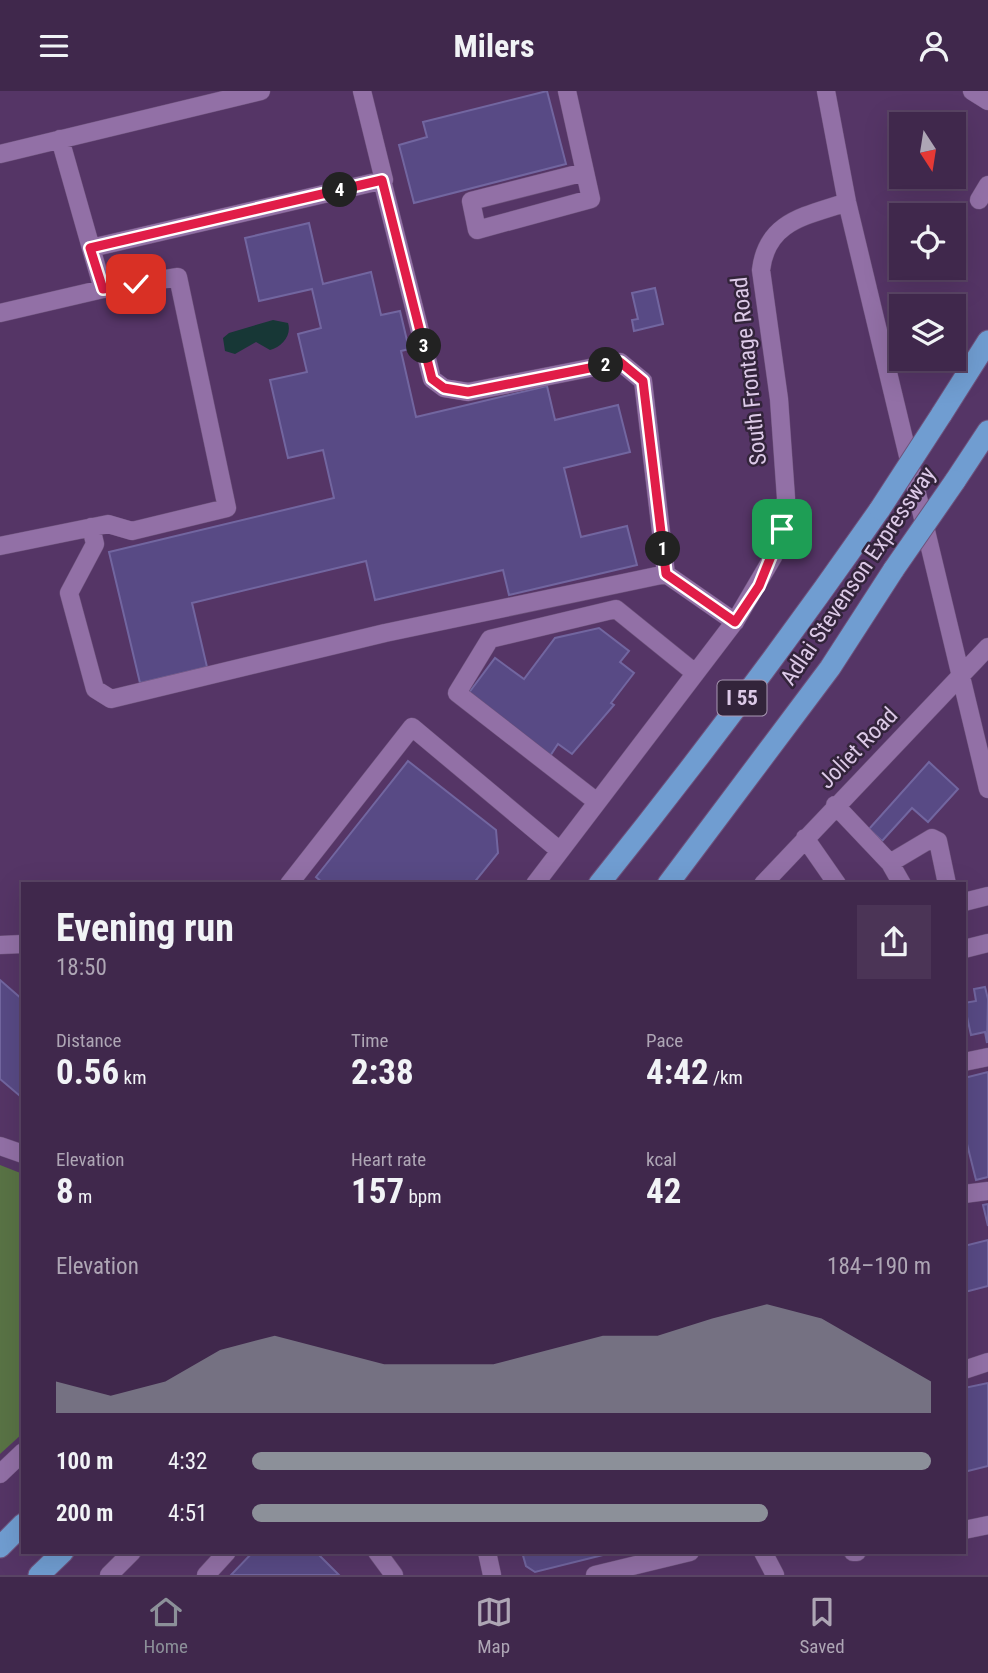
<!DOCTYPE html>
<meta charset="utf-8">
<style>
body{margin:0;font-family:"Roboto Condensed",sans-serif;background:#4b3456;color:#f1f3f6;height:100vh;display:flex;flex-direction:column;font-size:26px;white-space:nowrap}
*{box-sizing:border-box;margin:0}
p{font-size:23px;color:#aea6b5}
.icon{flex:none;width:38px;height:38px;fill:none;stroke:currentColor;stroke-width:2;stroke-linecap:round;stroke-linejoin:round}
.map{position:relative;flex:1;overflow:hidden}
.details{position:absolute;left:21px;top:791px;width:945px;height:672px;display:flex;flex-direction:column;background:#40284c;border-radius:0px;box-shadow:0 7px 28px #0002,0 0 0 2px #594464}
.details>*{flex:none}
.needle{width:46px;rotate:168deg}
.buttons{position:absolute;left:889px;top:21px;display:grid;gap:14px}
.buttons a{display:grid;place-items:center;width:77px;height:77px;border-radius:0px;background:#40284c;box-shadow:0 7px 28px #0002,0 0 0 2px #594464;font-size:35px}
.pin{position:absolute;display:grid;place-items:center;width:60px;height:60px;color:#fff;margin:-30px;border-radius:14px;box-shadow:0 4px 10px #0006}
.km{position:absolute;width:35px;height:35px;margin:-18px;border-radius:50%;background:#222;color:#fff;font-size:19px;line-height:35px;text-align:center}
.round{display:grid;place-items:center;flex:none;width:74px;height:74px;border-radius:0px;background:#4b3456}
.summary{display:flex;align-items:center;justify-content:space-between;height:119px;padding:0 35px}
h1{font-size:38px;font-weight:700;line-height:52px}
.stats{display:grid;grid-template-columns:repeat(3,1fr);gap:10px;height:119px;padding:7px 35px}
.stats div{display:grid;align-content:center}
.stats b{font-size:35px;font-weight:700}
.stats small{font-size:19px;font-weight:400}
.stats p{font-size:19px}
.chart{height:196px;padding:14px 35px}
.chart p{display:flex;justify-content:space-between}
.chart svg{width:100%;height:126px;margin-top:7px;fill:#8c9099;opacity:.7}
ul{padding:0 35px;list-style:none;font-size:23px}
li{display:grid;grid-template-columns:112px 84px 1fr;align-items:center;height:52px}
li i{height:18px;border-radius:9px;background:#8c9099}
header{display:flex;justify-content:space-between;align-items:center;height:91px;padding:0 35px;background:#40284c;font-size:32px;font-weight:700}
.dock{display:flex;justify-content:space-around;align-items:center;height:98px;border-top:2px solid #594464;background:#40284c;font-size:19px;color:#aea6b5}
.dock a{display:grid;justify-items:center;gap:4px}
.dock .on{color:#8c9099}
.map>svg:first-child{display:block}
.green{fill:#597345}
.water{fill:#173736}
.building{fill:#584a85;stroke:#7266a0;stroke-width:2}
.lines{fill:none;stroke-linecap:round;stroke-linejoin:round}
.minor-casing{stroke:#6e537c;stroke-width:19}
.highway-casing{stroke:#6e537c;stroke-width:23}
.minor{stroke:#9270a6;stroke-width:18}
.highway{stroke:#709dd1;stroke-width:21}
.highway-bridge-casing{stroke:#6e537c;stroke-width:23;stroke-linecap:butt}
.highway-bridge{stroke:#709dd1;stroke-width:21}
.route-casing{stroke:#fff;stroke-width:14}
.route{stroke:#e11d48;stroke-width:9}
.labels{text-anchor:middle;dominant-baseline:central;stroke-width:5;stroke-linejoin:round;paint-order:stroke}
.shield{fill:#33243b;stroke:#a998b3;stroke-width:2}
.shield-label{font-size:21px;font-weight:bold;fill:#dcc9e7}
.street-label{font-size:23px;fill:#dcc9e7;stroke:#33243b}
</style>
<header><svg class="icon" aria-label="menu" viewBox="0 0 24 24"><path d="M4 6h16M4 12h16M4 18h16"/></svg>Milers<svg class="icon" aria-label="person" viewBox="0 0 24 24"><circle cx="12" cy="8" r="4"/><path d="M4 21q1-7 8-7t8 7"/></svg></header>
<div class="map">
<svg width="988" height="1484" viewBox="0 0 988 1484">
<rect width="100%" height="100%" fill="#553566"/>
<path class="green" d="M 0,1074 L 23,1083 L 23,1342 L 0,1363 Z"/>
<path class="water" d="M 273,229 L 288,232 C 292,244 282,256 270,259 L 256,251 L 235,263 L 225,260 L 223,247 L 229,242 Z"/>
<path class="building" d="M 547,0 L 566,73 L 414,112 L 399,54 L 427,46 L 423,31 Z
M 309,132 L 323,193 L 371,181 L 381,224 L 400,220 L 409,258 L 401,260 L 416,326 L 547,295 L 555,329 L 618,314 L 630,361 L 564,377 L 581,446 L 627,435 L 637,474 L 509,504 L 503,479 L 375,509 L 366,470 L 192,512 L 207,576 L 140,592 L 109,461 L 334,407 L 323,359 L 288,367 L 270,289 L 307,281 L 298,243 L 321,237 L 312,198 L 259,210 L 245,147 Z
M 655,197 L 663,233 L 634,240 L 632,229 L 638,228 L 632,202 Z
M 599,537 L 629,560 L 620,571 L 634,582 L 611,612 L 614,614 L 572,663 L 558,653 L 550,665 L 468,603 L 495,567 L 524,588 L 555,547 Z
M 408,670 L 496,739 L 498,762 L 473,793 L 324,793 L 316,786 Z
M 929,671 L 958,698 L 928,731 L 912,717 L 882,750 L 869,738 Z
M 0,889 L 23,909 L 23,1002 L 20,1005 L 0,988 Z
M 985,896 L 988,908 L 987,952 L 985,941 L 971,944 L 964,912 L 976,910 L 974,898 Z
M 988,981 L 988,1086 L 976,1089 L 964,1041 L 964,987 Z
M 988,1113 L 988,1135 L 983,1114 Z
M 988,1149 L 988,1195 L 965,1201 L 964,1155 Z
M 988,1292 L 988,1375 L 964,1381 L 964,1297 Z
M 253,1461 L 316,1461 L 339,1484 L 231,1484 Z
M 522,1461 L 615,1461 L 535,1481 L 526,1475 Z"/>
<g class="lines">
<g class="minor-casing">
<path id="minor" d="M 567,0 L 591,108 L 477,139 L 471,110 L 585,81
M 826,0 L 847,111 L 988,698
M 972,0 L 988,10
M 60,48 L 91,157 L 384,89 L 362,0
M 0,63 L 261,0
M 382,89 L 432,288 L 444,297 L 468,301 L 620,271 L 643,290 L 666,483
M 979,109 L 988,94
M 0,222 L 103,198 L 91,157
M 91,436 L 95,453 L 69,502 L 95,598 L 111,608 L 385,542 L 666,483 L 735,531
M 0,455 L 108,433 L 132,440 L 227,417 L 178,186 L 103,198
M 597,711 L 457,602 L 490,548 L 616,518 L 695,582
M 835,714 L 890,772 L 902,793
M 805,747 L 837,793
M 890,772 L 932,747 L 938,750 L 947,793
M 289,793 L 412,636 L 560,760
M 535,793 L 736,529 L 773,466 L 782,438 L 786,407 L 779,308 L 761,179 C 767,129 807,125 847,111
M 763,793 L 988,556
M 964,811 L 988,805
M 0,854 L 23,853
M 964,858 L 988,852
M 964,971 L 988,966
M 0,1055 L 23,1063
M 964,1103 L 988,1100
M 964,1279 L 988,1271
M 0,1383 L 23,1361
M 964,1439 L 988,1434
M 377,1461 L 394,1484
M 487,1461 L 492,1484
M 763,1461 L 775,1484
M 853,1461 L 857,1461
M 109,1484 L 132,1461
M 206,1484 L 227,1461
M 595,1484 L 690,1461"/>
</g>
<g class="highway-casing">
<path id="highway" d="M 941,324 L 988,250
M 955,390 L 988,340
M 599,793 C 697,671 791,546 880,418
M 668,793 L 830,577 L 894,478
M 0,1456 L 23,1433
M 39,1484 L 63,1461"/>
</g>
<use href="#minor" class="minor"/>
<use href="#highway" class="highway"/>
<g class="highway-bridge-casing">
<path id="highway-bridge" d="M 880,418 L 941,324
M 894,478 L 955,390"/>
</g>
<use href="#highway-bridge" class="highway-bridge"/>
</g>
<g class="lines">
<g class="route-casing">
<path id="route" d="M 136,193 L 103,198 L 90,157 L 382,89 L 432,288 L 444,297 L 468,301 L 620,271 L 643,290 L 666,483 L 735,531 L 759,495 L 782,438"/>
</g>
<use href="#route" class="route"/>
</g>
<g class="labels">
<rect class="shield" x="717.5" y="589.5" width="49" height="35" rx="5"/>
<g class="shield-label">
<text x="742" y="607">I 55</text>
</g>
<g class="street-label">
<text transform="translate(749 280) rotate(-96)">South Frontage Road</text>
<text transform="translate(858 485) rotate(-56)">Adlai Stevenson Expressway</text>
<text transform="translate(858 657) rotate(-46)">Joliet Road</text>
</g>
</g>
</svg>
<div class="buttons">
<a><svg class="needle" viewBox="-14 -14 28 28"><path d="M0-13l5 13h-10z" fill="#e53935"/><path d="M0 13l5-13h-10z" fill="#aea6b5"/></svg></a>
<a><svg class="icon" aria-label="locate" viewBox="0 0 24 24"><circle cx="12" cy="12" r="6"/><path d="M12 2v4M12 18v4M2 12h4M18 12h4"/></svg></a>
<a><svg class="icon" aria-label="layers" viewBox="0 0 24 24"><path d="M12 4l9 5-9 5-9-5zM3 14l9 5 9-5"/></svg></a>
</div>
<div class="pin" style="left:782px;top:438px;background:#1e9e55"><svg class="icon" aria-label="arrive" viewBox="0 0 24 24"><path d="M6 21V4h12l-3 4 3 4H6"/></svg></div>
<div class="pin" style="left:136px;top:193px;background:#d93025"><svg class="icon" aria-label="check" viewBox="0 0 24 24"><path d="M5 12l5 5 9-10"/></svg></div>
<b class="km" style="left:663px;top:458px">1</b>
<b class="km" style="left:606px;top:274px">2</b>
<b class="km" style="left:424px;top:255px">3</b>
<b class="km" style="left:340px;top:99px">4</b>
<section class="details">
<div class="summary"><div><h1>Evening run</h1><p>18:50</p></div><a class="round"><svg class="icon" aria-label="share" viewBox="0 0 24 24"><path d="M12 15V3M7 8l5-5 5 5M5 13v7h14v-7"/></svg></a></div>
<div class="stats">
<div><p>Distance</p><b>0.56<small> km</small></b></div>
<div><p>Time</p><b>2:38</b></div>
<div><p>Pace</p><b>4:42<small> /km</small></b></div>
</div>
<div class="stats">
<div><p>Elevation</p><b>8<small> m</small></b></div>
<div><p>Heart rate</p><b>157<small> bpm</small></b></div>
<div><p>kcal</p><b>42</b></div>
</div>
<div class="chart"><p><span>Elevation</span>184–190 m</p>
<svg viewBox="0 0 160 44" preserveAspectRatio="none"><path d="M0 44V33L10 38L20 33L30 22L40 17L50 22L60 27L70 27L80 27L90 22L100 17L110 17L120 11L130 6L140 11L150 22L160 33V44z"/></svg>
</div>
<ul>
<li><b>100 m</b>4:32<i style="width:100%"></i></li>
<li><b>200 m</b>4:51<i style="width:76%"></i></li>
</ul>
</section>
</div>
<nav class="dock">
<a class="on"><svg class="icon" aria-label="home" viewBox="0 0 24 24"><path d="M3 11l9-7 9 7M6 9v11h12V9"/></svg>Home</a>
<a><svg class="icon" aria-label="map" viewBox="0 0 24 24"><path d="M3 6l6-2 6 2 6-2v14l-6 2-6-2-6 2zM9 4v14M15 6v14"/></svg>Map</a>
<a><svg class="icon" aria-label="saved" viewBox="0 0 24 24"><path d="M7 4h10v16l-5-4-5 4z"/></svg>Saved</a>
</nav>
